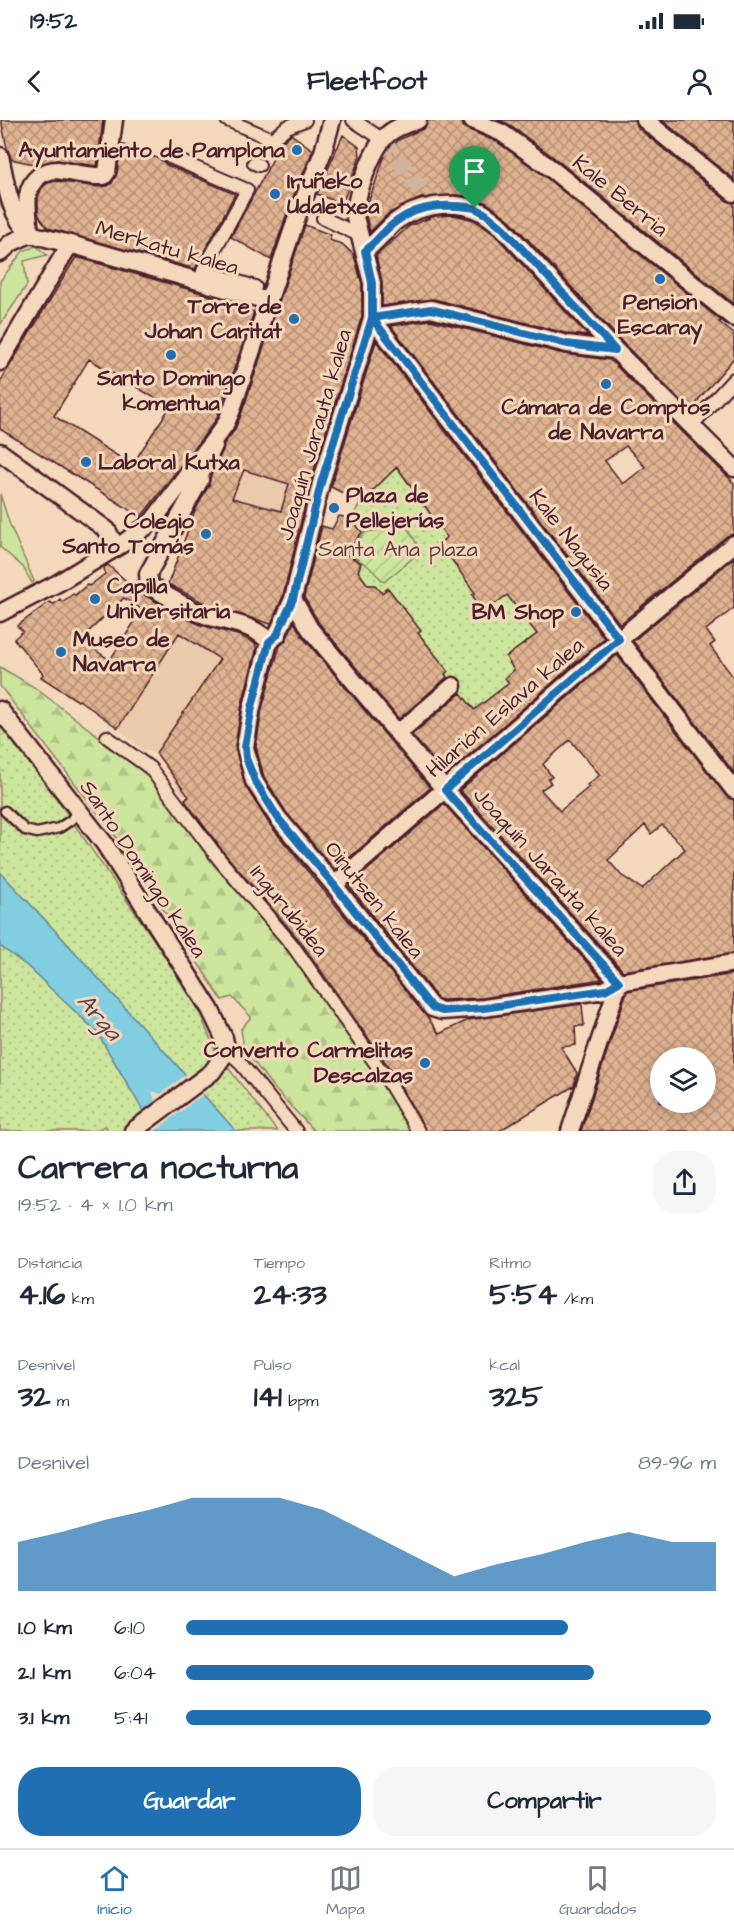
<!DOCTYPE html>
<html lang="es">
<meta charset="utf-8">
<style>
body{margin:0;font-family:"Architects Daughter",sans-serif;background:#f6f6f7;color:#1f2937;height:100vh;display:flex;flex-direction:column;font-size:22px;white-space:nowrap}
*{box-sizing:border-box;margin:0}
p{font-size:20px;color:#747a83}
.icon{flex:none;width:33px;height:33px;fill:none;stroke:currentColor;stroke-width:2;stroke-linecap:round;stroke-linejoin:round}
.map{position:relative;height:1011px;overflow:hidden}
.panel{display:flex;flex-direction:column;background:#fff;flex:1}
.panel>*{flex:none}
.buttons{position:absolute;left:650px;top:927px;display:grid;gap:12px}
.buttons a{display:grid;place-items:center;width:66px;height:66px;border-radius:50%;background:#fff;box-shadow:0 3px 15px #0003;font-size:30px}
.pin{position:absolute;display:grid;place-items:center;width:51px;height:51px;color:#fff;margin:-62px -26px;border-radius:50% 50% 50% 0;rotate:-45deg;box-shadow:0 0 6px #0007}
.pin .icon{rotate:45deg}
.round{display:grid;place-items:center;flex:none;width:63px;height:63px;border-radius:24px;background:#f6f6f7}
.head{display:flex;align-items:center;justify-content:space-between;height:102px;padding:0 18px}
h1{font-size:33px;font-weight:700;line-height:45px}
.metrics{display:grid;grid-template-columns:repeat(3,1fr);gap:9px;height:102px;padding:6px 18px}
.metrics div{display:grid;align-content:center}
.metrics b{font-size:30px;font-weight:700}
.metrics small{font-size:16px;font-weight:400}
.metrics p{font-size:16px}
.chart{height:168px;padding:12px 18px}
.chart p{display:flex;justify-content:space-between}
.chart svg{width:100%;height:108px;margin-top:6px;fill:#1f6fb2;opacity:.7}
.primary-button{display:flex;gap:12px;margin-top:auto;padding:12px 18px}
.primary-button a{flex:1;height:69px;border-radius:24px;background:#1f6fb2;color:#fff;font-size:24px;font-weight:700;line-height:69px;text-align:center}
.primary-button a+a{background:#f6f6f7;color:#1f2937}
ul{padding:0 18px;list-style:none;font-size:20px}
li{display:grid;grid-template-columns:96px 72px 1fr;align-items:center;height:45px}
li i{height:15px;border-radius:8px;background:#1f6fb2}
.status{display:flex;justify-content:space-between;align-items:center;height:42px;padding:0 30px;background:#fff;direction:ltr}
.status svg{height:16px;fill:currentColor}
header{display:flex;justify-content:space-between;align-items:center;height:78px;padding:0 18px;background:#fff;font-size:27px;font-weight:700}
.tab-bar{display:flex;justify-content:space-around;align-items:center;height:84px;border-top:2px solid #e0e1e3;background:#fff;font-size:16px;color:#747a83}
.tab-bar a{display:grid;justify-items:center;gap:3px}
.tab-bar .active{color:#1f6fb2}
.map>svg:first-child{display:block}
.built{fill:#ebcaab}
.grass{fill:#cbe59c;stroke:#8a8264;stroke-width:1.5}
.forest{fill:url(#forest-firs);stroke:#8a8264;stroke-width:1.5}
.park{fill:url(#park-dots);stroke:#8a8264;stroke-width:1.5}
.garden{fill:url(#garden-furrows);stroke:#8a8264;stroke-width:1.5}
.water{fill:#80cedf;stroke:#6a8897;stroke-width:1.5}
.pier{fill:#f4d8bb}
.building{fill:url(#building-cross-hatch);stroke:#4a1f2b;stroke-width:1.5;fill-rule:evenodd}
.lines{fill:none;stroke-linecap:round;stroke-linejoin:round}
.minor-tunnel{stroke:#d2b39e;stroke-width:16;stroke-dasharray:16 8;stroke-linecap:butt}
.service-casing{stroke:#4a1f2b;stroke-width:13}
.pedestrian-casing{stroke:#4a1f2b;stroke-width:16}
.minor-casing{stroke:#4a1f2b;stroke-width:21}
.service{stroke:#f4d8bb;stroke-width:8}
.pedestrian{stroke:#f4d8bb;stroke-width:12}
.minor{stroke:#f4d8bb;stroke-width:16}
.route-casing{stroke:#fff;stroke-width:12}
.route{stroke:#1f6fb2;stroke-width:8}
.poi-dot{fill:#1f6fb2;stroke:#f4d8bb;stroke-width:2}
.labels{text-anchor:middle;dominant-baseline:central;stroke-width:6;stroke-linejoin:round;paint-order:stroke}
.poi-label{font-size:22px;font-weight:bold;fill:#4a1f2b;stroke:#f4d8bb;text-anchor:end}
.street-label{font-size:22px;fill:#4a1f2b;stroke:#f4d8bb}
.park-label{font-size:22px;fill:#5d3d3c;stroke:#f4d8bb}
.water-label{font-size:24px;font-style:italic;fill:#55424f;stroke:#f4d8bb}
</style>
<div class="status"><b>19:52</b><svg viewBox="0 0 49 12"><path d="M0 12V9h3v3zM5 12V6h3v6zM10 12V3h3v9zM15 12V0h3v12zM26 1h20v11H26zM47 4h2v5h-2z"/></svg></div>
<header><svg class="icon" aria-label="back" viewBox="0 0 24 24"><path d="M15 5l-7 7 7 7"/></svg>Fleetfoot<svg class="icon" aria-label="person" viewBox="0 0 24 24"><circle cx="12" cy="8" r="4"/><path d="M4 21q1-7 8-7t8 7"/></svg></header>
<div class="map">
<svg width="734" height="1011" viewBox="0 0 734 1011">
<defs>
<pattern id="forest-firs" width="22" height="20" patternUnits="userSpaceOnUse" patternTransform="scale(1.5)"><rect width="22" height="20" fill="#cbe59c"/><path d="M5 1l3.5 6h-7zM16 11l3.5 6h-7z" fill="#b0c487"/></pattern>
<pattern id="park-dots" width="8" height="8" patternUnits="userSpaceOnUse" patternTransform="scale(1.5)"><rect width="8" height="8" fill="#cbe59c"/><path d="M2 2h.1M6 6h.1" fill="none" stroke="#b0c487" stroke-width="1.8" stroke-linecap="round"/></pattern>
<pattern id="garden-furrows" width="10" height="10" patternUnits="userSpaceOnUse" patternTransform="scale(1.5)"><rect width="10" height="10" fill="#cbe59c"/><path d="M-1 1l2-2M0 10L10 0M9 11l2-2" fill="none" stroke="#b0c487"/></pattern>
<pattern id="building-cross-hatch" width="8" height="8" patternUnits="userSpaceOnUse" patternTransform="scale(1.5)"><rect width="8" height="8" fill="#dfb290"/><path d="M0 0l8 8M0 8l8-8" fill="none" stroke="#b79076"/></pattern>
</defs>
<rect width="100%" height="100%" fill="#f4d8bb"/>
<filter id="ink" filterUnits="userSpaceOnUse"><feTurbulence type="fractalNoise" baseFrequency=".0167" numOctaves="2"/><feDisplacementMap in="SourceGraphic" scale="12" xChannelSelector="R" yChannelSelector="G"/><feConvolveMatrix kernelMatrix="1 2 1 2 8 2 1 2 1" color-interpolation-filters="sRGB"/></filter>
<g filter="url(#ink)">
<path class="built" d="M 216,337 L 244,350 L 289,364 L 281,391 L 230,458 L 216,491 L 166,470 Z
M 236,512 L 247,514 L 253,519 L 256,523 L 256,532 L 243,569 L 247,571 L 236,609 L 240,638 L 182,676 L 156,633 L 143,630 L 118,608 L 179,513 L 219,539 Z"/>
<path class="grass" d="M 36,126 L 47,135 L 24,141 L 27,165 L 0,205 L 0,161 L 23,131 Z
M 0,374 L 10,405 L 34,461 L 32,463 L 23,447 L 0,427 Z"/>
<path class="forest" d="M 0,547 L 34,567 L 148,654 L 213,744 L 272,811 L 316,868 L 386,964 L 412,1011 L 314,1011 L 273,967 L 244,929 L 241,909 L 251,897 L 232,877 L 222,880 L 117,718 L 0,566 Z"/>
<path class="park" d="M 397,347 L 447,417 L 437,425 L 447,438 L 449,436 L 480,455 L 485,491 L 507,475 L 537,514 L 506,537 L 514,550 L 510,563 L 475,590 L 444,555 L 448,551 L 418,513 L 421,511 L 388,469 L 382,473 L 375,465 L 368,465 L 364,460 L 356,459 L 361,443 L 346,434 L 362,413 L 351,399 C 361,378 380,363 397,347 Z
M 0,604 L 25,633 L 159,827 L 197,887 L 216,932 L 277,1011 L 236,1011 L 62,818 L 0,752 Z
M 0,826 L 27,846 L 97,912 L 155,1011 L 109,1011 L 105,1006 L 94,1011 L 0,1011 Z"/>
<path class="garden" d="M 407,407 L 421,431 L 384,462 L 367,445 L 349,434 L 365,412 Z"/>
<path class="water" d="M 0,752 L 62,818 L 236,1011 L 155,1011 L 97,912 L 27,846 L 0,826 Z"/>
<path class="pier" d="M 188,953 L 206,972 L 155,1011 L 151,1011 L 141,992 L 155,981 L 152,971 L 161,974 Z"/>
<path class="building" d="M 1,0 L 103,0 L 97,46 L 57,40 L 38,45 L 11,39 L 7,28 Z
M 428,0 L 462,0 L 463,6 L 467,9 L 497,22 L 543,55 L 721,201 L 719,202 L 734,214 L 734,238 L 699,279 L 696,285 L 691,287 L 685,285 L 623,223 L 510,100 L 487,83 L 468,76 L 456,75 L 421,78 L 389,93 L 370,112 L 366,96 L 366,89 L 384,38 L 398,20 L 425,8 Z
M 498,0 L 635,0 L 638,8 L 727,81 L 734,83 L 734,184 L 556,39 L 508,4 Z
M 662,0 L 734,0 L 734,59 Z
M 291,14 L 313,30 L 290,84 L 271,140 L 231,117 L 282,22 Z
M 343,15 L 359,27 L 360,36 L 342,84 L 317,74 Z
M 121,24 L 162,40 L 167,45 L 235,74 L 195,149 L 48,108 L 41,99 L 38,93 L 38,77 L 42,68 L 48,63 L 56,61 L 98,67 L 108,66 L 112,63 L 117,53 Z
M 454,95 L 474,100 L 495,115 L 588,216 L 569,214 L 434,179 L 382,186 L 382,161 L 376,136 L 409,106 L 435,96 Z
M 305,105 L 331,115 L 329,120 L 342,124 L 354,135 L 362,164 L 362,196 L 311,360 L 283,476 L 271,504 L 208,485 L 168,464 L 195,391 L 209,365 L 210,358 L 223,330 L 224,324 L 234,311 L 241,295 ZM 244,350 L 289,364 L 281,391 L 232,378 Z
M 76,137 L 205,174 L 254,192 L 216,300 L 141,397 L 0,309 L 0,262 ZM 89,239 L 170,287 L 132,345 L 54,296 Z
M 430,200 L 564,234 L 610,240 L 734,363 L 734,414 L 727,416 L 620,504 L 391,206 ZM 626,326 L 645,347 L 623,364 L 605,341 Z
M 376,221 L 604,518 L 446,655 L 412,615 L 461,573 L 474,590 L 509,563 L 505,558 L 514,550 L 506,537 L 537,514 L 507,475 L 484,492 L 472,475 L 475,473 L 449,436 L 447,438 L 437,425 L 447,417 L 397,347 L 361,382 L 331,367 Z
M 339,396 L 351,399 L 362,412 L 346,434 L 361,443 L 358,451 L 368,465 L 375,465 L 382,473 L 388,468 L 421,511 L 418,513 L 448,551 L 445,554 L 447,557 L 399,599 L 319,503 L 304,477 L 322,406 L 332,409 Z
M 734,438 L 734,488 L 706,510 L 715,522 L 710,526 L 734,558 L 734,653 L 633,521 Z
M 108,445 L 132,466 L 136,461 L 138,463 L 140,471 L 144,475 L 179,495 L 201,505 L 241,516 L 256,524 L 256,531 L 242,584 L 235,625 L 245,666 L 270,705 L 428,898 L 439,914 L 468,900 L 582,884 L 584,906 L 575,906 L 576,925 L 561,927 L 577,953 L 574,966 L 499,1011 L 426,1011 L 395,956 L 300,821 L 225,734 L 186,682 L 185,679 L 189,677 L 156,633 L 220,539 L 179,513 L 118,608 L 79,580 L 78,581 L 41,557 L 43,554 L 14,519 L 23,511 L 17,506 L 49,482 L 54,484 L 60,479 L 62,482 L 73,474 L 75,475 L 87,465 L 89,466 L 105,454 L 104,447 ZM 124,478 L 142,490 L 110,540 L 80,520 Z
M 294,502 L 302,516 L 430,668 L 335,750 L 286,692 L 264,657 L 256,627 L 262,589 L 272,552 L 280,526 L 286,520 Z
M 617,535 L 726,676 L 734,680 L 734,833 L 623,851 L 460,670 ZM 570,620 L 600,655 L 587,665 L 589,667 L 560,691 L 541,670 L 551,663 L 548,659 L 552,657 L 543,644 ZM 645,705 L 651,714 L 662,705 L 685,729 L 642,769 L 621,755 L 608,740 Z
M 444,684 L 602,859 L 483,878 L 443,880 L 438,879 L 349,766 Z
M 734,854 L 734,1011 L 581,1011 L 627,871 ZM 660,938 L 705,938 L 705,982 L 660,982 Z"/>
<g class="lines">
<path class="minor-tunnel" d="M 382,19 L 433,86"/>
<g class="service-casing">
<path id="service" d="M 5,691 L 25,710 L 37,713 L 59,708 L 71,700 L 78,690"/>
</g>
<g class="pedestrian-casing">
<path id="pedestrian" d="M 227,0 L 272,19 L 287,7 L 305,0
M 353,0 L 382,19
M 170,37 L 247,70 L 203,151 L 255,167 L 251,176
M 254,43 L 259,45
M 323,98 L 359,115
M 692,305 L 734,259
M 200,360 L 216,326
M 107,617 L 150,648 L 219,739 L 293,826 L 388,961 L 418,1011
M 227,931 L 237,939 L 296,1011"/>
</g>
<g class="minor-casing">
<path id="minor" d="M 418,0 C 408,3 396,7 388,14 C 372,28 355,76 355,97 L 372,163 L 372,198 L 321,363 L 293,479 L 310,509 L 445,670 L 619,862
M 472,0 L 502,13 L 549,47 L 734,198
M 645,0 L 734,73
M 0,36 C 6,63 9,94 29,113
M 30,114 C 29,94 21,70 39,56 C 45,52 50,50 57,50 C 72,52 89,57 104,56 L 107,52 L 114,0
M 30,114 L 70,124
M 365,131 C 376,122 385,111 395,102 C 416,86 450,80 475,89 C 485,92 494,101 502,107 L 615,230 L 734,348
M 0,133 L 11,123 L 30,114
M 372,198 L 734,670
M 372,198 L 431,189 L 567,224 L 615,230
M 0,242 L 70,124 L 268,181
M 0,332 L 107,410 L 116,427
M 200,360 L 148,454 L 149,466 C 165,474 180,484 195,491 C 219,503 252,501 269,522
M 293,479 L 277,515 L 269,522 L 252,587 L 245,627 L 254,661 L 278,698 L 334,765 L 432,888 L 442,891 L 484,888 L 605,870 L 619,862 L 734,843
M 0,493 L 58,463 L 122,424 L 151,403 L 225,305 L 231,292 L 300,88 L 323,32 L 332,0
M 0,590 L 104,723 L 210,889 L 224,918 L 227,931 L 212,952 L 133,1011
M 398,613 L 453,566
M 334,765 L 619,519 L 734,424
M 570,1011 L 619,862"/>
</g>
<use href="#service" class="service"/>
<use href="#pedestrian" class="pedestrian"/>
<use href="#minor" class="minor"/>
</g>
</g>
<g class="lines" filter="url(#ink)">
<g class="route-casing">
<path id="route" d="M 475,88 C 447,84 420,84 397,101 C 385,109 376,122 365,131 L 372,163 L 372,198 L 321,363 L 293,479 L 277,515 L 269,522 L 252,587 L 245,627 L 246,638 L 255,661 L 278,698 L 334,765 L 432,888 L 442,891 L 484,888 L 605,870 L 619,862 L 445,670 L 619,519 L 372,198 L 431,189 L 567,224 L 615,230 L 502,107 L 486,94 L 475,88"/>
</g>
<use href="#route" class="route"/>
</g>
<g class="poi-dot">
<circle cx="297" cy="30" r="6"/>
<circle cx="275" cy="74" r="6"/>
<circle cx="660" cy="159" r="6"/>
<circle cx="294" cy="199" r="6"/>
<circle cx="171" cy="235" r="6"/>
<circle cx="606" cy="264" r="6"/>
<circle cx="86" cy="342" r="6"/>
<circle cx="334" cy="388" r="6"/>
<circle cx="206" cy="414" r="6"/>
<circle cx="95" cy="479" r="6"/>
<circle cx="576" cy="492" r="6"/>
<circle cx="61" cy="532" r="6"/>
<circle cx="425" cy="943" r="6"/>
</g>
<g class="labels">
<g class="poi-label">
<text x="285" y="30">Ayuntamiento de Pamplona</text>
<text x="287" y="61" text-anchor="start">Iruñeko<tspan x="287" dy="25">Udaletxea</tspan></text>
<text x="660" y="182" text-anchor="middle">Pension<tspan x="660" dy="25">Escaray</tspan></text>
<text x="282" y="186">Torre de<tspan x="282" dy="25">Johan Caritat</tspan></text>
<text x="171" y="258" text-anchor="middle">Santo Domingo<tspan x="171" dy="25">komentua</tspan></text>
<text x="606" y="287" text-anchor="middle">Cámara de Comptos<tspan x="606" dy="25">de Navarra</tspan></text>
<text x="98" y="342" text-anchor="start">Laboral Kutxa</text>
<text x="346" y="375" text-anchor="start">Plaza de<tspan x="346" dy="25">Pellejerías</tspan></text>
<text x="194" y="401">Colegio<tspan x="194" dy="25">Santo Tomás</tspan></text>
<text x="107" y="466" text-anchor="start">Capilla<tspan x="107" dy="25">Universitaria</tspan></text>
<text x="564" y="492">BM Shop</text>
<text x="73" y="519" text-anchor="start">Museo de<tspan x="73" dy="25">Navarra</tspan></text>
<text x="413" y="930">Convento Carmelitas<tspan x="413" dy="25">Descalzas</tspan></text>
</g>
<g class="street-label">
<text transform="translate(620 76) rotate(39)">Kale Berria</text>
<text transform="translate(167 128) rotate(16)">Merkatu kalea</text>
<text transform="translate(315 315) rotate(-74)">Joaquín Jarauta kalea</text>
<text transform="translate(571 420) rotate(52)">Kale Nagusia</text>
<text transform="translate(505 588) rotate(-41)">Hilarión Eslava kalea</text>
<text transform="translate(143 749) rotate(56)">Santo Domingo kalea</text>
<text transform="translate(550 752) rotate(48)">Joaquín Jarauta kalea</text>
<text transform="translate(374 780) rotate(51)">Oinutsen kalea</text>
<text transform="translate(289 791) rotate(51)">Ingurubidea</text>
</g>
<g class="park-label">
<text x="398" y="429">Santa Ana plaza</text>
</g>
<g class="water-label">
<text transform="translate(99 897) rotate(49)">Arga</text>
</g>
</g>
</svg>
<div class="buttons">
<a><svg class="icon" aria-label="layers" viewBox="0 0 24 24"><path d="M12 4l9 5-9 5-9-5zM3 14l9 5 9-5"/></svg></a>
</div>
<div class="pin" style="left:475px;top:88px;background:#1e9e55"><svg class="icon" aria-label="arrive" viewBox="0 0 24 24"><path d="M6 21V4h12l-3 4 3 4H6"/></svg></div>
</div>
<section class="panel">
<div class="head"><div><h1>Carrera nocturna</h1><p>19:52 · 4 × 1.0 km</p></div><a class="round"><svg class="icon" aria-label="share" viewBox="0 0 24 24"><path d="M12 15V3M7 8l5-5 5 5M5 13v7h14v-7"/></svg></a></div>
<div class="metrics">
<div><p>Distancia</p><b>4.16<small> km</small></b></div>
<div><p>Tiempo</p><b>24:33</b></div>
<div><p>Ritmo</p><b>5:54<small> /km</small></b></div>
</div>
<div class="metrics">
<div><p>Desnivel</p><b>32<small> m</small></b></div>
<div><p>Pulso</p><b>141<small> bpm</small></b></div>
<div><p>kcal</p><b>325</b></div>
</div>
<div class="chart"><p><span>Desnivel</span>89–96 m</p>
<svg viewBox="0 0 160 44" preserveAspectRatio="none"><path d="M0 44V24L10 20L20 15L30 11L40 6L50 6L60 6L70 11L80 20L90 29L100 38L110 33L120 29L130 24L140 20L150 24L160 24V44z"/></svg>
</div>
<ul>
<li><b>1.0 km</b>6:10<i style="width:72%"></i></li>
<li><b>2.1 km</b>6:04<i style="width:77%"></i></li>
<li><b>3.1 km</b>5:41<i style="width:99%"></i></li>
</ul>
<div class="primary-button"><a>Guardar</a><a>Compartir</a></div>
</section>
<nav class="tab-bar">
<a class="active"><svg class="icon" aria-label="home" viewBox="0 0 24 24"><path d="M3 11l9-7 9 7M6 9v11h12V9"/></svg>Inicio</a>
<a><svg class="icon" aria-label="map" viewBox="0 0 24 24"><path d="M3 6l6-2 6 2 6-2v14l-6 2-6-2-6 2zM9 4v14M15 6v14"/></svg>Mapa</a>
<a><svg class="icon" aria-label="saved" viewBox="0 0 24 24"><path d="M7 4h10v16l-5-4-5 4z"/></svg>Guardados</a>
</nav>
